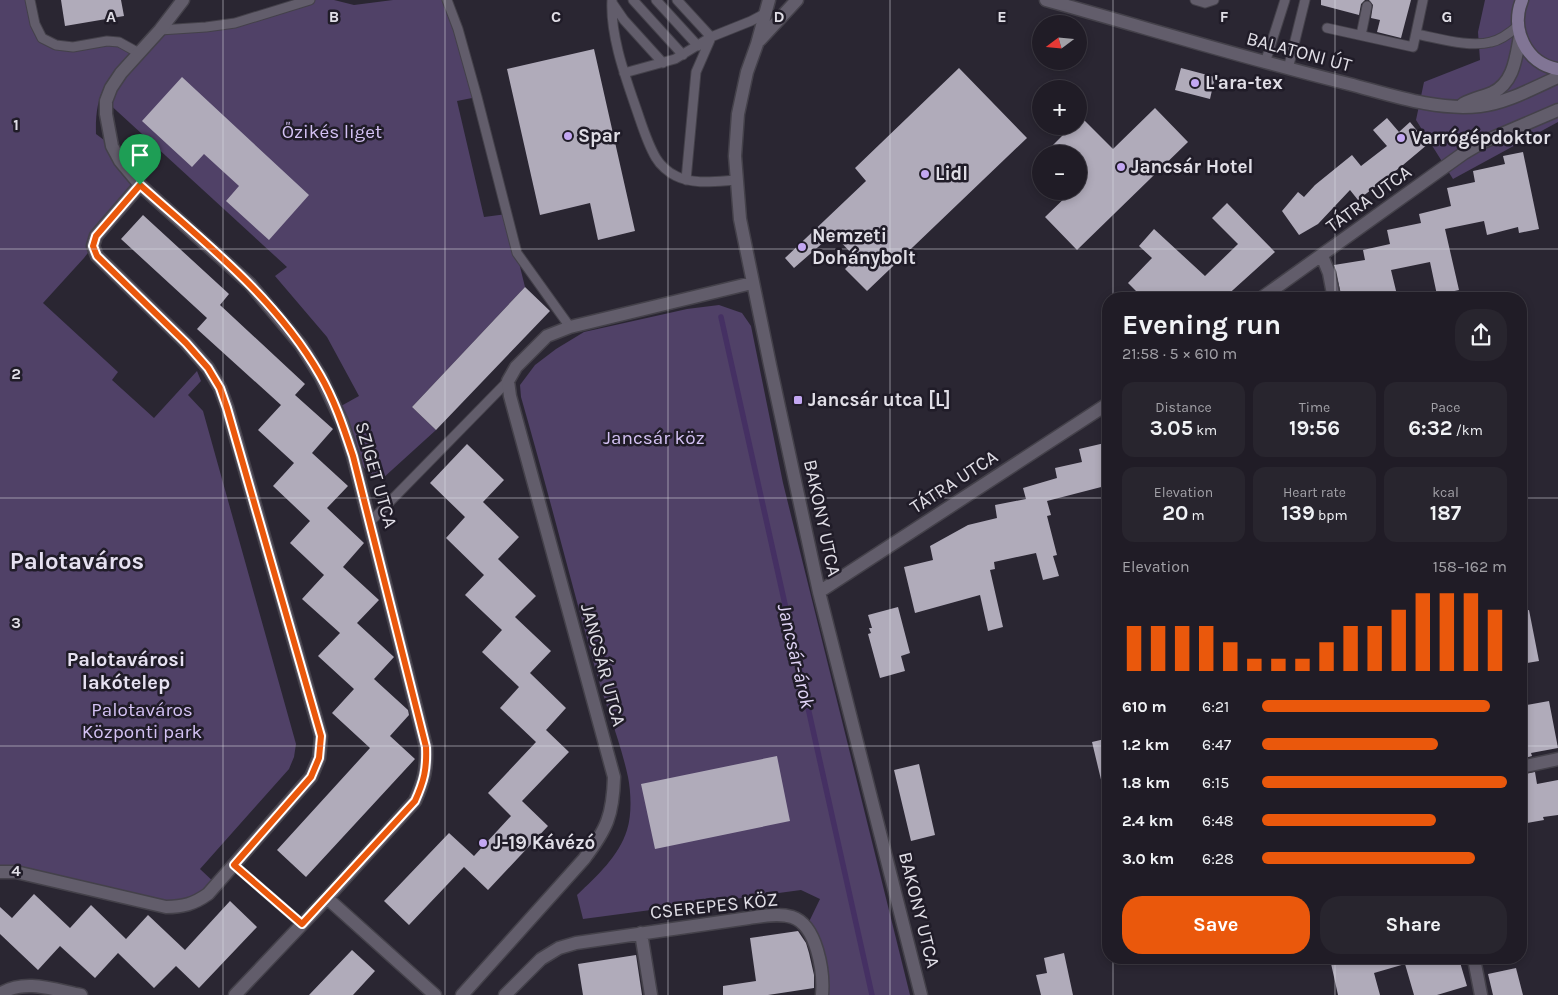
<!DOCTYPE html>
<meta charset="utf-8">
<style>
body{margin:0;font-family:Karla,sans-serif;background:#28252e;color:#f1f3f6;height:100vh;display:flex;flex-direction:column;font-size:19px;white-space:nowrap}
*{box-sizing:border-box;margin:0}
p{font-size:16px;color:#a2a1a7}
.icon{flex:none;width:28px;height:28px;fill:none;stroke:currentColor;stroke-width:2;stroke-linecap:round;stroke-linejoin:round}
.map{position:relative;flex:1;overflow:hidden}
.side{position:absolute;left:1102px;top:292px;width:425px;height:672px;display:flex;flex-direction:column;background:#201c26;border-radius:20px;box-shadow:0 2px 8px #0003,0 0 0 1px #3d3a43}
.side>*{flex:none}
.needle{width:32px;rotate:254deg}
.tools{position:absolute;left:1032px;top:15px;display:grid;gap:10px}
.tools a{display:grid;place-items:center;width:55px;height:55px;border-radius:50%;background:#201c26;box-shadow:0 2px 8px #0003,0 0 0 1px #3d3a43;font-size:25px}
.pin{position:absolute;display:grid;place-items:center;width:42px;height:42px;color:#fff;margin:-51px -21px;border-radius:50% 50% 50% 0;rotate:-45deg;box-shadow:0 0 5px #0007}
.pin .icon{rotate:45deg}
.round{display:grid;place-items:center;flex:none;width:52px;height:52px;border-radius:20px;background:#28252e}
.head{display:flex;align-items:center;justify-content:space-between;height:85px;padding:0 20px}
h1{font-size:28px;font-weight:700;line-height:38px}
.figures{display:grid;grid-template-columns:repeat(3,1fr);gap:8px;height:85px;padding:5px 20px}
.figures div{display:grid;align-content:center;border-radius:12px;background:#28252e;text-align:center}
.figures b{font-size:21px;font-weight:700}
.figures small{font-size:14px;font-weight:400}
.figures p{font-size:14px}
.chart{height:140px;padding:10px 20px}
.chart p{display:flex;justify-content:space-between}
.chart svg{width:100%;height:90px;margin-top:5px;stroke:#ea580c;stroke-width:6}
.action{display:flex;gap:10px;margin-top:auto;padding:10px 20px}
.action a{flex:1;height:58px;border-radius:20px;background:#ea580c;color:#fff;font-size:20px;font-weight:700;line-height:58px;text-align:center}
.action a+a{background:#28252e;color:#f1f3f6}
ul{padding:0 20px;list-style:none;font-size:16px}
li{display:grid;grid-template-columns:80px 60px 1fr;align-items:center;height:38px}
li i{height:12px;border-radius:6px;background:#ea580c}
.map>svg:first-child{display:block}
.green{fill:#504167}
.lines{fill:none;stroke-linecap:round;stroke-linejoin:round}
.stream{stroke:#453063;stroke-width:5.5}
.building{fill:#b0abba}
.lane-casing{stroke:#44414a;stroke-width:11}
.street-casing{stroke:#44414a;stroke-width:15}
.secondary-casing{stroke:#44414a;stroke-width:15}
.lane{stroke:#625d6b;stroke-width:9}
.street{stroke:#625d6b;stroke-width:12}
.secondary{stroke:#817595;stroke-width:12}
.route-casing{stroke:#fff;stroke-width:10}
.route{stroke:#ea580c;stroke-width:6}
.grid{fill:none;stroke:#e0dee6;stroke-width:1;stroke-opacity:0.55}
.poi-dot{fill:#c3a7f2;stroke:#201c28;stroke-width:2}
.labels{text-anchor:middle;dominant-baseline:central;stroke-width:5;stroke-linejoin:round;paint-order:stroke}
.street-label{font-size:19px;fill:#e0dee6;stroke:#201c28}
.poi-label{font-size:19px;font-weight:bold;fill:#e0dee6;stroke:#201c28;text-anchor:start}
.park-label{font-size:19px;fill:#d4c2f4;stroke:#201c28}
.water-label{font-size:20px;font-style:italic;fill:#e0d4f6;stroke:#201c28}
.neighbourhood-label{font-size:20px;font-weight:bold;fill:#e6e1f1;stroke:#201c28}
.district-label{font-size:24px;font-weight:bold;fill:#e6e1f1;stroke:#201c28}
.grid-label{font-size:16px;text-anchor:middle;font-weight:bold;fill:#e0dee6;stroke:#201c28;stroke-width:5;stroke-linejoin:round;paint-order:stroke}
</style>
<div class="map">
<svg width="1558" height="995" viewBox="0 0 1558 995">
<rect width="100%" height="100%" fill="#2a2632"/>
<path class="green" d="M 0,0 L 30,0 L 42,37 L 56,45 L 116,45 L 132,52 C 105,79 95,95 96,134 L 112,146 L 140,185 L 84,258 L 43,303 L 118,372 L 112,380 L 154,418 L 197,371 L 201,381 L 188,395 L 203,411 L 296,744 L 294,757 L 289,769 L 200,869 L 217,885 L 180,907 L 0,872 Z
M 310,0 L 334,0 L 354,5 L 393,0 L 447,0 L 477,97 L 457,101 L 484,217 L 507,214 L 525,287 L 412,407 L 436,430 L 382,479 L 371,475 L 353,456 L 342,422 L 341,406 L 359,396 L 327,337 L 275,276 L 287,267 L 106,101 L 160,30 L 206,27 Z
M 1485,0 L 1558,0 L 1558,122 L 1453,179 L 1416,120 L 1424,82 L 1480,60 L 1478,32 Z
M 719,305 L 742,313 L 751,326 L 783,483 L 910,995 L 822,995 L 807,926 L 820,899 L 801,890 L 583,919 L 577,895 C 597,876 619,856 627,830 C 632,815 631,792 628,777 C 620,740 605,704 595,668 C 570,578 547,487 521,397 L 520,385 L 535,365 L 556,349 L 584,332 L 687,309 Z"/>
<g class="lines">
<path class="stream" d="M 721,317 L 872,995"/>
</g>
<path class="building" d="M 61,0 L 121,0 L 124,16 L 65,26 Z
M 1321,0 L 1365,0 L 1361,4 L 1359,15 L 1321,5 Z
M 1369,0 L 1411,0 L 1401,38 L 1377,32 L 1380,20 L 1371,18 L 1373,5 Z
M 594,49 L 635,231 L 598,240 L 590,203 L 540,215 L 507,69 Z
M 959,68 L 1027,138 L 867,291 L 845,269 L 856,258 L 833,234 L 794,268 L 785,258 L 866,181 L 855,168 Z
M 1181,68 L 1215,77 L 1210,99 L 1175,90 Z
M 182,77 L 309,195 L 269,240 L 226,201 L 239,186 L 204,154 L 192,167 L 142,121 Z
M 1155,108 L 1188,142 L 1077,250 L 1045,217 L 1072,191 L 1079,191 L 1079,154 L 1044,154 L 1072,126 L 1079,126 L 1079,120 L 1081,117 L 1113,149 Z
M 1387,118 L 1399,132 L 1410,122 L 1428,144 L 1403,165 L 1358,200 L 1350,190 L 1318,224 L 1299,235 L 1282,211 L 1298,192 L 1304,197 L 1315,185 L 1352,155 L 1361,166 L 1387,146 L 1373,130 Z
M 1523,152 L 1539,229 L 1519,233 L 1518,227 L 1487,235 L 1484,221 L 1445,229 L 1459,290 L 1437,295 L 1430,262 L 1391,270 L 1398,299 L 1345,299 L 1341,294 L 1334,265 L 1365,260 L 1363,250 L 1390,244 L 1387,230 L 1421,223 L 1419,214 L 1451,206 L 1447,188 L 1475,182 L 1473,171 L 1505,164 L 1503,156 Z
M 1227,203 L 1275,252 L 1223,299 L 1144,299 L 1128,283 L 1152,258 L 1139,246 L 1154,229 L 1205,276 L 1238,244 L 1212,218 Z
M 143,215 L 229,294 L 220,305 L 305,384 L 295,395 L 333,429 L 312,453 L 348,486 L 327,508 L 364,543 L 343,567 L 379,600 L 357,623 L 394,657 L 374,679 L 408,710 L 409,715 L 390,736 L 415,759 L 306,877 L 277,850 L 370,748 L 332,713 L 354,689 L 318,656 L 340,633 L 302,599 L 324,575 L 290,543 L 310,521 L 273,486 L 294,463 L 258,430 L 281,405 L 197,329 L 207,318 L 121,239 Z
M 525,287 L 550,311 L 436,430 L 412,407 Z
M 1109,442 L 1109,485 L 1047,501 L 1051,515 L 1047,516 L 1057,555 L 1053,556 L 1059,576 L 1043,580 L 1036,553 L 994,562 L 995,569 L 990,570 L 1003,627 L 988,631 L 980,595 L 915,613 L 904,567 L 933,560 L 930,546 L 968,525 L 997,518 L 995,505 L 1026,499 L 1023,488 L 1057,478 L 1055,468 L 1082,462 L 1079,449 Z
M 467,444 L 504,480 L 483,502 L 519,537 L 498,559 L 536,596 L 515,617 L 551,651 L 530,673 L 566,708 L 546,730 L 569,752 L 522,801 L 548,826 L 488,890 L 464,867 L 409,925 L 384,901 L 449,833 L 474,856 L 511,816 L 488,793 L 536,742 L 500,708 L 519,687 L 482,652 L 502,630 L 465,595 L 484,575 L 446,538 L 465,517 L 430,483 Z
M 898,607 L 910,653 L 901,656 L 905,671 L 880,678 L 868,634 L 871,633 L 869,628 L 872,628 L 868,615 Z
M 1529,610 L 1539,661 L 1521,664 L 1521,611 Z
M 1549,701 L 1558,748 L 1531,753 L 1532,756 L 1521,759 L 1521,706 Z
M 1109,738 L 1109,787 L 1103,788 L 1092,742 Z
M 777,756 L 790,821 L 655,849 L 641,784 Z
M 919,764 L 935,835 L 911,841 L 894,770 Z
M 1535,772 L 1537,784 L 1558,780 L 1558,815 L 1543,817 L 1544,820 L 1521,824 L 1521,775 Z
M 34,894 L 70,928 L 91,905 L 126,939 L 148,915 L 185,950 L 230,901 L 257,927 L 199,988 L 176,966 L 154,988 L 118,953 L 95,978 L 60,946 L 38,970 L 0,934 L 0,907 L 12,918 Z
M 798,931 L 806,943 L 809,953 L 814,975 L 814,988 L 768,995 L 723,995 L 723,986 L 756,981 L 750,938 Z
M 352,950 L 375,971 L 353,995 L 309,995 Z
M 1064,953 L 1073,995 L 1041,995 L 1036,975 L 1047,973 L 1044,958 Z
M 636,955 L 642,995 L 583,995 L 578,964 Z
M 1330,959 L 1459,959 L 1467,986 L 1437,995 L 1414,995 L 1405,964 L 1374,973 L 1380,995 L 1338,995 Z
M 1516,968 L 1523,995 L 1493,995 L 1488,974 Z"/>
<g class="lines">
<g class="lane-casing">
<path id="lane" d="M 30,0 L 35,24 L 42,38 L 56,45 L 73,47 L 107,41 L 119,42 L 139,53
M 447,0 L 458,29 L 477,97 L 517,253 L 570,327
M 612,0 C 610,35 625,76 636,108 C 642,125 647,143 656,158 C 660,165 669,173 676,176 C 693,185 718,181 737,180
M 633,0 L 683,55
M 656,0 L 698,46
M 677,0 L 711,37
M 1195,0 L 1205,3 L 1214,0
M 613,4 L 624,20 L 663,63
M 1327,28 L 1413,47 L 1423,0
M 160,30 L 206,27 L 235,23 L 310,0
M 1416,34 C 1438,38 1470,48 1491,42 C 1501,40 1510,33 1518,26
M 1361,35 L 1367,6
M 1265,63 L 1285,0
M 1288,69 L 1305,0
M 624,73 L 675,59 L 711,37 L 751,21 L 766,13
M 686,180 L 696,72 L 710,40
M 370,522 L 508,381
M 234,865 L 302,924"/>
</g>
<g class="street-casing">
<path id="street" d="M 183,0 L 160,30 L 121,73 L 111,88 L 106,101 L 106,114 L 112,146 L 120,161 L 140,185 L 250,284 L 301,345 L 321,377 L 342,422 L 353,456 L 426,747 C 427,769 424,781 415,801 L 327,898 L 235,995
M 769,0 L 757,44 L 747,72 L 738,114 L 735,156 L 740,219 L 770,365 L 819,592 L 921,995
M 1046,0 C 1147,28 1247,59 1349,84 C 1391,95 1436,111 1480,106 C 1507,103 1533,88 1558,77
M 760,40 L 797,0
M 1463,104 C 1472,99 1482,97 1492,93 C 1514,83 1516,57 1520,36
M 1322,256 L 1329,273 L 1334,299
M 1260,299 L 1464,153 L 1481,143 L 1558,110
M 819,592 L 1109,403
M 1521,767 L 1558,759
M 0,872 L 16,872 L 166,907 C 183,907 194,904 208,894 L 311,777 L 319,758 L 321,736 L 227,407 L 220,388 L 208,368 L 186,343 L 97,256 L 93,246 L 96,236 L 140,185
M 327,898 L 435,995
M 641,933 L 651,995
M 1474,959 L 1481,995
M 0,994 C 24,978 55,990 81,995
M 462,995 L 584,859 C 607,829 613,815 614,777 L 510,396 L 508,381 L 516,367 L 547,336 L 570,327 L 752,283
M 505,995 L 541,959 L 559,948 L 576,943 L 749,918 C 762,916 779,913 792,917 C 817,925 824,972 822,995"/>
</g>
<g class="secondary-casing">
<path id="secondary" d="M 1522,0 C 1510,29 1526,64 1558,69"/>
</g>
<use href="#lane" class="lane"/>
<use href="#street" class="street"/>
<use href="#secondary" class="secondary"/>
</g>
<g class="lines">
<g class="route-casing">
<path id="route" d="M 140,185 C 205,243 276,298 320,375 C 335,401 344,429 353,456 L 426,747 C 427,769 424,781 415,801 L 302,924 L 234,865 L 311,777 L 319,758 L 321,736 L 227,408 L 220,388 L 208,368 L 186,343 L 97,256 L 93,246 L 96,236 Z"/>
</g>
<use href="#route" class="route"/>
</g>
<path class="grid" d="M 223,0 L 223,995M 445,0 L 445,995M 668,0 L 668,995M 890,0 L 890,995M 1113,0 L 1113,299M 1335,0 L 1335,299M 0,249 L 1558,249M 0,498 L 1109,498M 1521,498 L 1558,498M 0,746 L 1109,746M 1521,746 L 1558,746M 1113,959 L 1113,995M 1335,959 L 1335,995"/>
<g class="poi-dot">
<circle cx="1195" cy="83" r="5"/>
<circle cx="568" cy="136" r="5"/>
<circle cx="1401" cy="138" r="5"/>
<circle cx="1121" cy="167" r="5"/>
<circle cx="925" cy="174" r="5"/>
<circle cx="802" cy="247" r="5"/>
<rect x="793" y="395" width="10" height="10" rx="2.5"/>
<circle cx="483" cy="843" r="5"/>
</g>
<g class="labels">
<g class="street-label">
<text transform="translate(1299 52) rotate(15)">BALATONI ÚT</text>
<text transform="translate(1369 199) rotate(-36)">TÁTRA UTCA</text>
<text transform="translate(376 475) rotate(74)">SZIGET UTCA</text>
<text transform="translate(954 482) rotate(-33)">TÁTRA UTCA</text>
<text transform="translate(822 518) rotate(78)">BAKONY UTCA</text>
<text transform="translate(603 665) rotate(75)">JANCSÁR UTCA</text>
<text transform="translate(714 906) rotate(-6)">CSEREPES KÖZ</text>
<text transform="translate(919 910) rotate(76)">BAKONY UTCA</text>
</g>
<g class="poi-label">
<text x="1205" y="83">L'ara-tex</text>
<text x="578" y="136">Spar</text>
<text x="1411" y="138">Varrógépdoktor</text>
<text x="1131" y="167">Jancsár Hotel</text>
<text x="935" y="174">Lidl</text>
<text x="812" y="236">Nemzeti<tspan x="812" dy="22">Dohánybolt</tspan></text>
<text x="808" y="400">Jancsár utca [L]</text>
<text x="493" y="843">J-19 Kávézó</text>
</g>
<g class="park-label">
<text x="332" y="132">Őzikés liget</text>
<text x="654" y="438">Jancsár köz</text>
<text x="142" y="710">Palotaváros<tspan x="142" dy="22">Központi park</tspan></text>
</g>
<g class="water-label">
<text transform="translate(796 656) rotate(77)">Jancsár-árok</text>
</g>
<g class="neighbourhood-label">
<text x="126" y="659">Palotavárosi<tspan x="126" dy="23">lakótelep</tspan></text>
</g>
<g class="district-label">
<text x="77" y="561">Palotaváros</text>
</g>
</g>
<g class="grid-label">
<text x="111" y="22">A</text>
<text x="334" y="22">B</text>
<text x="556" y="22">C</text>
<text x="779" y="22">D</text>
<text x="1002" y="22">E</text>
<text x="1224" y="22">F</text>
<text x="1447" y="22">G</text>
<text x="16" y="130">1</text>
<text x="16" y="379">2</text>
<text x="16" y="628">3</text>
<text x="16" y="876">4</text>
</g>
</svg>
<div class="tools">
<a><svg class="needle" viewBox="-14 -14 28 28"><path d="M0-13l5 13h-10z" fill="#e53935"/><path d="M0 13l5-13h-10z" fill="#a2a1a7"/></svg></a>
<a>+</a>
<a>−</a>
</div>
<div class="pin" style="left:140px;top:185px;background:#1e9e55"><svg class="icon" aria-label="arrive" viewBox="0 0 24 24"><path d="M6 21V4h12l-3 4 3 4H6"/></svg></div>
<section class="side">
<div class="head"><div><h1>Evening run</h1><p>21:58 · 5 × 610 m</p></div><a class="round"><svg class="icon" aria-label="share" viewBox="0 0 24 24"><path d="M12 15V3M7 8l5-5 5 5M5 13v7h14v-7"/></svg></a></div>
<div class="figures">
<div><p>Distance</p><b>3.05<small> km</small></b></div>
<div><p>Time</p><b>19:56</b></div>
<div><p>Pace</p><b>6:32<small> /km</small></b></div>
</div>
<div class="figures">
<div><p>Elevation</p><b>20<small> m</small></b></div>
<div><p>Heart rate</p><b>139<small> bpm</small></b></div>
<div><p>kcal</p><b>187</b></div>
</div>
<div class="chart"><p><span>Elevation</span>158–162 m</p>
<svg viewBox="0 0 160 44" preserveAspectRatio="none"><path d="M5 44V22M15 44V22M25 44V22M35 44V22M45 44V30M55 44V38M65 44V38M75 44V38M85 44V30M95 44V22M105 44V22M115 44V14M125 44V6M135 44V6M145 44V6M155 44V14"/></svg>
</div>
<ul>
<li><b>610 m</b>6:21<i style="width:93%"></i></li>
<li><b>1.2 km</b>6:47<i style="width:72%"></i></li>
<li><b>1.8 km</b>6:15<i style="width:100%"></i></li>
<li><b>2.4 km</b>6:48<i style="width:71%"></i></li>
<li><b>3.0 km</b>6:28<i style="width:87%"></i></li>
</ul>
<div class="action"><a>Save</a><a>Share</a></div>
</section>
</div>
